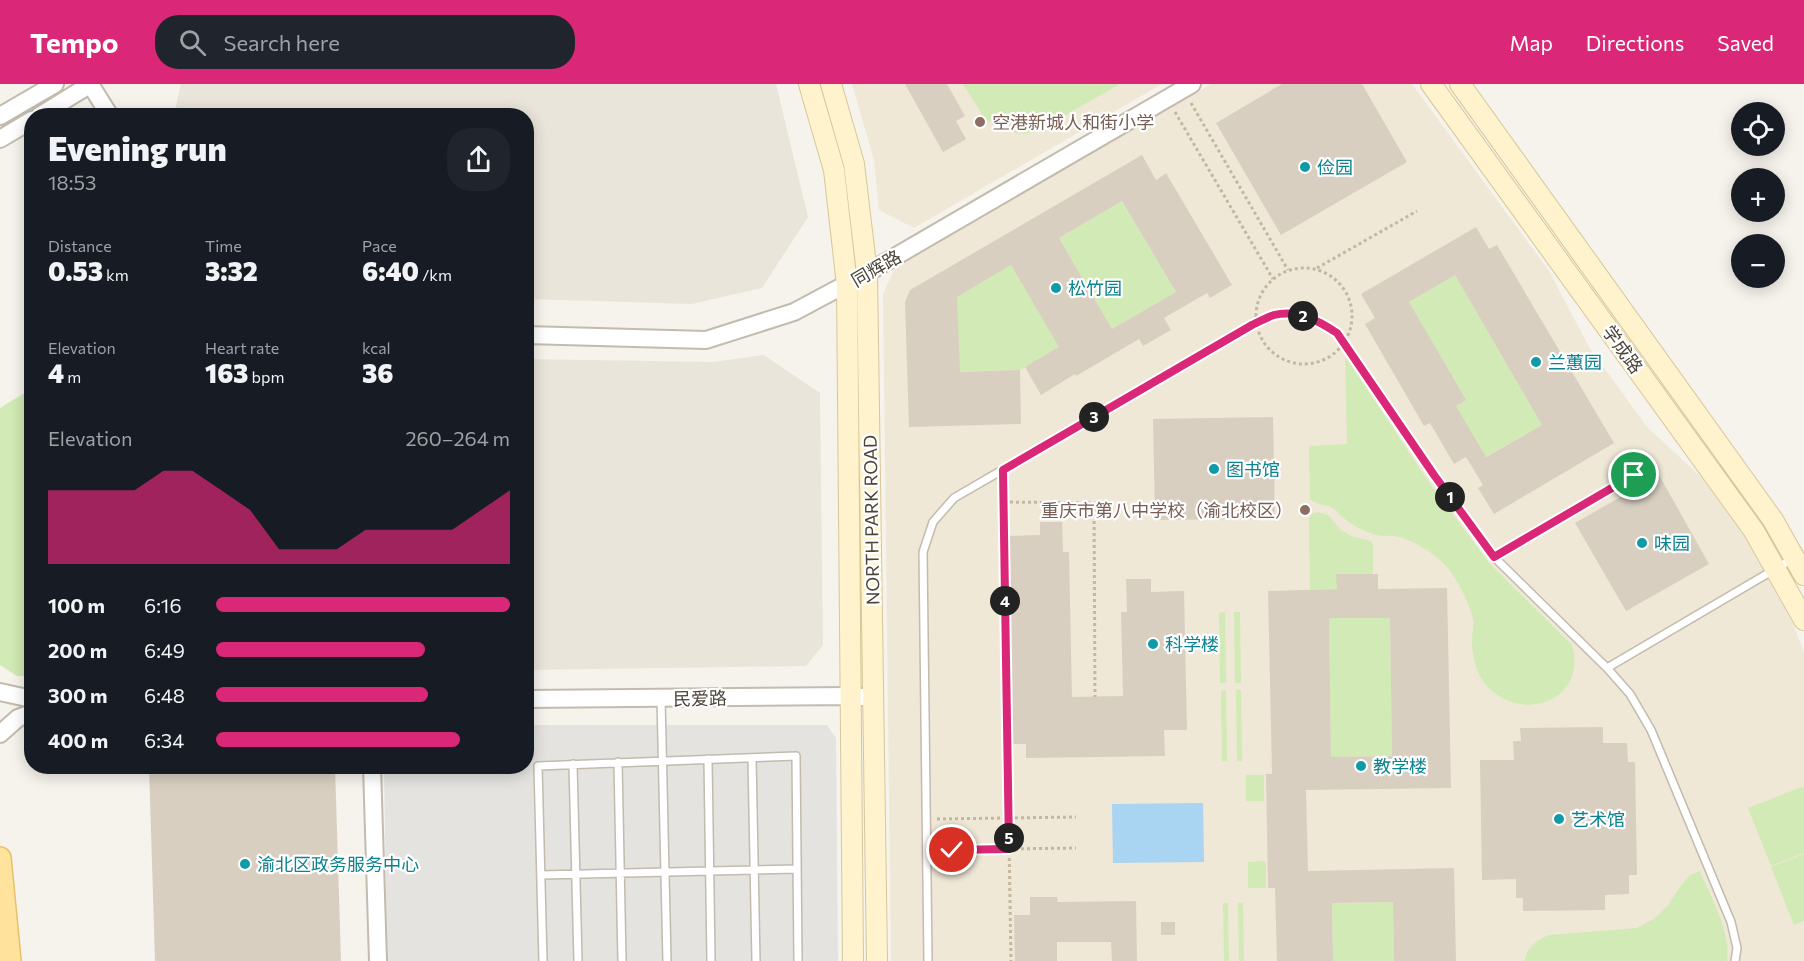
<!DOCTYPE html>
<meta charset="utf-8">
<style>
body{margin:0;font-family:Commissioner,"Noto Sans SC",sans-serif;background:#20242c;color:#f1f3f6;height:100vh;display:flex;flex-direction:column;font-size:22px;white-space:nowrap}
*{box-sizing:border-box;margin:0}
p{font-size:20px;color:#9ea1a6}
.icon{flex:none;width:33px;height:33px;fill:none;stroke:currentColor;stroke-width:2;stroke-linecap:round;stroke-linejoin:round}
.map{position:relative;flex:1;overflow:hidden}
.panel{position:absolute;left:24px;top:24px;width:510px;height:666px;display:flex;flex-direction:column;background:#171b24;border-radius:24px;box-shadow:0 3px 15px #0003}
.panel>*{flex:none}
.fabs{position:absolute;left:1731px;top:18px;display:grid;gap:12px}
.fabs a{display:grid;place-items:center;width:54px;height:54px;border-radius:50%;background:#171b24;box-shadow:0 3px 15px #0003;font-size:30px}
.pin{position:absolute;display:grid;place-items:center;width:51px;height:51px;color:#fff;margin:-26px;border:3px solid #fff;border-radius:50%;box-shadow:0 2px 6px #0007}
.km{position:absolute;width:30px;height:30px;margin:-15px;border-radius:50%;background:#222;color:#fff;font-size:16px;line-height:30px;text-align:center}
.round{display:grid;place-items:center;flex:none;width:63px;height:63px;border-radius:24px;background:#20242c}
.summary{display:flex;align-items:center;justify-content:space-between;height:102px;padding:0 24px}
h1{font-size:33px;font-weight:800;line-height:45px}
.stats{display:grid;grid-template-columns:repeat(3,1fr);gap:9px;height:102px;padding:6px 24px}
.stats div{display:grid;align-content:center}
.stats b{font-size:26px;font-weight:800}
.stats small{font-size:16px;font-weight:400}
.stats p{font-size:16px}
.chart{height:168px;padding:12px 24px}
.chart p{display:flex;justify-content:space-between}
.chart svg{width:100%;height:108px;margin-top:6px;fill:#db2777;opacity:.7}
ul{padding:0 24px;list-style:none;font-size:20px}
li{display:grid;grid-template-columns:96px 72px 1fr;align-items:center;height:45px}
li i{height:15px;border-radius:8px;background:#db2777}
header{display:flex;align-items:center;gap:36px;box-sizing:border-box;height:84px;padding:0 30px;background:#db2777;color:#fff}
header strong{font-size:28px}
nav{display:flex;gap:33px;margin-inline-start:auto;font-size:21px}
.search{width:420px;height:54px;background:#20242c;display:flex;align-items:center;gap:15px;box-sizing:border-box;padding:0 21px;border-radius:24px;color:#9ea1a6;font-size:22px}
.map>svg:first-child{display:block}
.residential{fill:#eae5da}
.education{fill:#efe8d6}
.green{fill:#d2eab5}
.parking{fill:#e5e3e0}
.water{fill:#a9d4f2}
.building{fill:#d8cfc1;fill-rule:evenodd}
.lines{fill:none;stroke-linecap:round;stroke-linejoin:round}
.service-casing{stroke:#c2bbae;stroke-width:10}
.tertiary-casing{stroke:#c2bbae;stroke-width:20}
.secondary-casing{stroke:#d6c79b;stroke-width:22}
.primary-casing{stroke:#e6c16a;stroke-width:24}
.path{stroke:#c4b79f;stroke-width:3;stroke-dasharray:3 3;stroke-linecap:butt}
.service{stroke:#fff;stroke-width:7}
.tertiary{stroke:#fff;stroke-width:16}
.secondary{stroke:#fff3cd;stroke-width:20}
.primary{stroke:#ffe39c;stroke-width:21}
.route-casing{stroke:#fff;stroke-width:12}
.route{stroke:#db2777;stroke-width:8}
.education-dot{fill:#8d6e63;stroke:#fff;stroke-width:2}
.culture-dot{fill:#0f9aa8;stroke:#fff;stroke-width:2}
.labels{text-anchor:middle;dominant-baseline:central;stroke-width:4.5;stroke-linejoin:round;paint-order:stroke}
.education-label{font-size:18px;fill:#785e54;stroke:#fff;text-anchor:start}
.culture-label{font-size:18px;fill:#0d838f;stroke:#fff;text-anchor:start}
.street-label{font-size:18px;fill:#4b4439;stroke:#fff}
</style>
<header>
<strong>Tempo</strong>
<div class="search"><svg class="icon" aria-label="search" viewBox="0 0 24 24"><circle cx="10" cy="10" r="6"/><path d="M15 15l6 6"/></svg>Search here</div>
<nav><a>Map</a><a>Directions</a><a>Saved</a></nav>
</header>
<div class="map">
<svg width="1804" height="877" viewBox="0 0 1804 877">
<rect width="100%" height="100%" fill="#f6f3ec"/>
<path class="residential" d="M 181,0 L 776,0 L 808,133 L 762,204 L 692,220 L 527,215 L 526,32 L 174,31 Z
M 764,271 L 820,309 L 823,561 L 806,582 L 527,586 L 527,275 L 713,278 Z"/>
<path class="education" d="M 852,0 L 1162,0 L 914,144 L 879,126 L 874,76 Z
M 1211,0 L 1412,0 L 1549,187 L 1589,263 L 1647,343 L 1702,394 L 1748,458 L 1793,540 L 1804,568 L 1804,877 L 891,877 L 883,210 L 896,182 Z"/>
<path class="green" d="M 963,0 L 1120,0 L 1036,48 L 1019,50 L 1001,44 L 985,35 Z
M 1122,117 L 1176,208 L 1112,245 L 1059,154 Z
M 1011,181 L 1062,267 L 1048,270 L 1020,286 L 939,288 L 959,282 L 957,213 Z
M 1455,191 L 1542,341 L 1483,374 C 1476,355 1466,339 1454,323 L 1465,316 L 1409,218 Z
M 1345,272 L 1426,394 L 1489,479 L 1572,561 C 1589,619 1516,642 1483,597 C 1476,587 1472,571 1472,558 C 1472,551 1474,543 1473,535 C 1470,520 1457,494 1446,482 C 1435,470 1416,458 1400,453 C 1391,451 1381,453 1373,450 C 1364,447 1352,441 1345,435 C 1340,431 1336,425 1331,423 C 1323,420 1316,421 1310,415 L 1309,362 L 1347,360 Z
M 31,305 L 31,592 L 17,592 L 0,581 L 0,324 Z
M 1318,428 L 1328,431 L 1340,445 L 1351,452 L 1371,457 L 1373,461 L 1373,490 L 1337,490 L 1337,505 L 1310,506 L 1309,434 L 1312,430 Z
M 1225,528 L 1226,599 L 1220,599 L 1219,529 Z
M 1234,528 L 1240,528 L 1241,599 L 1235,599 Z
M 1329,534 L 1390,534 L 1392,672 L 1331,673 Z
M 1226,606 L 1227,677 L 1222,677 L 1221,607 Z
M 1236,606 L 1241,606 L 1242,677 L 1237,677 Z
M 1246,691 L 1264,691 L 1264,717 L 1246,717 Z
M 1804,702 L 1804,769 L 1771,782 L 1748,724 Z
M 1804,770 L 1804,837 L 1794,841 L 1771,783 Z
M 1266,777 L 1266,804 L 1248,804 L 1248,778 Z
M 1700,787 C 1711,814 1731,847 1727,877 L 1525,877 C 1526,863 1537,856 1549,851 L 1637,844 L 1654,835 L 1668,821 L 1682,800 L 1690,791 Z
M 1393,818 L 1394,877 L 1333,877 L 1332,819 Z
M 1223,819 L 1228,819 L 1229,877 L 1224,877 Z
M 1238,819 L 1243,819 L 1244,877 L 1239,877 Z"/>
<path class="parking" d="M 527,641 L 827,641 L 836,654 L 838,877 L 387,877 L 384,683 L 526,682 Z"/>
<path class="water" d="M 1203,719 L 1204,778 L 1113,779 L 1112,720 Z"/>
<path class="building" d="M 905,0 L 947,0 L 965,32 L 956,37 L 966,55 L 943,68 Z
M 1282,0 L 1362,0 L 1407,78 L 1281,151 L 1216,39 Z
M 1142,71 L 1156,96 L 1166,89 L 1232,201 L 1210,214 L 1207,209 L 1164,234 L 1171,246 L 1143,262 L 1139,255 L 1076,292 L 1075,290 L 1041,311 L 1025,283 L 1059,263 L 1011,181 L 957,213 L 960,288 L 1020,286 L 1021,340 L 909,343 L 905,218 L 910,206 ZM 1122,117 L 1176,208 L 1112,245 L 1059,154 Z
M 1476,143 L 1489,165 L 1497,161 L 1614,359 L 1494,430 L 1478,404 L 1483,401 L 1466,373 L 1454,380 L 1430,339 L 1424,342 L 1365,240 L 1375,234 L 1361,210 ZM 1455,191 L 1542,341 L 1486,373 L 1456,322 L 1466,316 L 1409,218 Z
M 1273,333 L 1275,435 L 1155,436 L 1153,335 Z
M 1659,391 L 1709,480 L 1626,527 L 1575,439 Z
M 1040,438 L 1062,438 L 1063,468 L 1069,468 L 1072,613 L 1123,612 L 1121,528 L 1127,528 L 1126,495 L 1151,495 L 1151,508 L 1184,507 L 1187,646 L 1164,646 L 1165,672 L 1026,674 L 1026,660 L 1010,660 L 1006,452 L 1040,451 Z
M 1336,490 L 1378,490 L 1378,505 L 1447,504 L 1451,704 L 1306,706 L 1308,787 L 1454,784 L 1456,877 L 1394,877 L 1393,818 L 1332,819 L 1333,877 L 1277,877 L 1275,804 L 1268,804 L 1266,690 L 1272,690 L 1268,507 L 1337,505 ZM 1329,534 L 1390,534 L 1392,672 L 1331,673 Z
M 1603,643 L 1603,659 L 1627,659 L 1628,678 L 1635,678 L 1637,791 L 1629,791 L 1629,810 L 1605,811 L 1605,826 L 1523,827 L 1523,814 L 1516,814 L 1516,795 L 1482,796 L 1480,676 L 1514,676 L 1513,657 L 1521,657 L 1520,644 Z
M 149,682 L 335,682 L 341,877 L 155,877 Z
M 1030,813 L 1057,813 L 1058,818 L 1136,817 L 1137,877 L 1112,877 L 1111,858 L 1057,858 L 1057,877 L 1015,877 L 1014,831 L 1030,831 Z
M 1161,838 L 1175,838 L 1175,851 L 1161,851 Z"/>
<g class="lines">
<g class="service-casing">
<path id="service" d="M 1494,473 L 1634,391
M 1607,584 L 1794,474
M 661,614 L 667,877
M 752,674 L 756,877
M 708,675 L 711,877
M 618,678 L 622,877
M 573,680 L 578,877
M 541,791 L 797,785
M 543,877 L 538,682 L 796,672 L 798,877
M 928,877 L 923,468 L 933,438 L 954,414 L 1252,241 C 1259,238 1266,234 1274,231 C 1297,225 1319,237 1337,249 L 1434,391 L 1494,473 L 1607,584 L 1630,610 L 1651,646 L 1731,838 L 1737,864 L 1735,877"/>
</g>
<g class="tertiary-casing">
<path id="tertiary" d="M 90,0 L 110,32
M 0,32 L 55,0
M 39,32 L 91,0
M 0,55 L 32,36
M 526,251 L 706,256 L 794,228 L 867,189 L 1192,0
M 0,608 L 32,615
M 526,615 L 850,612 L 873,614
M 0,650 L 18,634 L 32,629
M 372,682 L 378,877"/>
</g>
<g class="secondary-casing">
<path id="secondary" d="M 809,0 L 834,86 L 847,201 L 853,877
M 831,0 L 854,80 L 867,189 L 877,877
M 1431,0 L 1754,447 L 1804,536
M 1460,0 L 1773,436 L 1804,491"/>
</g>
<g class="primary-casing">
<path id="primary" d="M 0,774 L 10,877"/>
</g>
<path class="path" d="M 1191,19 L 1288,186
M 1175,28 L 1273,195
M1256 232a48 48 0 1 1 96 0a48 48 0 1 1-96 0Z
M 1317,184 L 1417,127
M 1003,396 L 1011,877
M 1004,418 L 1094,419 L 1095,613
M 937,735 L 1076,733
M 937,766 L 1076,764"/>
<use href="#service" class="service"/>
<use href="#tertiary" class="tertiary"/>
<use href="#secondary" class="secondary"/>
<use href="#primary" class="primary"/>
</g>
<g class="lines">
<g class="route-casing">
<path id="route" d="M 952,766 L 1009,765 L 1003,386 L 1252,241 C 1259,238 1267,233 1274,231 C 1297,225 1319,237 1337,249 L 1434,391 L 1494,473 L 1634,391"/>
</g>
<use href="#route" class="route"/>
</g>
<g class="education-dot">
<circle cx="980" cy="38" r="6"/>
<circle cx="1305" cy="426" r="6"/>
</g>
<g class="culture-dot">
<circle cx="1305" cy="83" r="6"/>
<circle cx="1056" cy="204" r="6"/>
<circle cx="1536" cy="278" r="6"/>
<circle cx="1214" cy="385" r="6"/>
<circle cx="1642" cy="459" r="6"/>
<circle cx="1153" cy="560" r="6"/>
<circle cx="1361" cy="682" r="6"/>
<circle cx="1559" cy="735" r="6"/>
<circle cx="245" cy="780" r="6"/>
</g>
<g class="labels">
<g class="education-label">
<text x="992" y="38">空港新城人和街小学</text>
<text x="1293" y="426" text-anchor="end">重庆市第八中学校（渝北校区）</text>
</g>
<g class="culture-label">
<text x="1317" y="83">俭园</text>
<text x="1068" y="204">松竹园</text>
<text x="1548" y="278">兰蕙园</text>
<text x="1226" y="385">图书馆</text>
<text x="1654" y="459">味园</text>
<text x="1165" y="560">科学楼</text>
<text x="1373" y="682">教学楼</text>
<text x="1571" y="735">艺术馆</text>
<text x="257" y="780">渝北区政务服务中心</text>
</g>
<g class="street-label">
<text transform="translate(876 184) rotate(-30)">同辉路</text>
<text transform="translate(1623 265) rotate(54)">学成路</text>
<text transform="translate(871 436) rotate(-91)">NORTH PARK ROAD</text>
<text transform="translate(700 614) rotate(-1)">民爱路</text>
</g>
</g>
</svg>
<div class="fabs">
<a><svg class="icon" aria-label="locate" viewBox="0 0 24 24"><circle cx="12" cy="12" r="6"/><path d="M12 2v4M12 18v4M2 12h4M18 12h4"/></svg></a>
<a>+</a>
<a>−</a>
</div>
<div class="pin" style="left:1634px;top:391px;background:#1e9e55"><svg class="icon" aria-label="arrive" viewBox="0 0 24 24"><path d="M6 21V4h12l-3 4 3 4H6"/></svg></div>
<div class="pin" style="left:952px;top:766px;background:#d93025"><svg class="icon" aria-label="check" viewBox="0 0 24 24"><path d="M5 12l5 5 9-10"/></svg></div>
<b class="km" style="left:1450px;top:413px">1</b>
<b class="km" style="left:1303px;top:232px">2</b>
<b class="km" style="left:1094px;top:333px">3</b>
<b class="km" style="left:1005px;top:517px">4</b>
<b class="km" style="left:1009px;top:754px">5</b>
<section class="panel">
<div class="summary"><div><h1>Evening run</h1><p>18:53</p></div><a class="round"><svg class="icon" aria-label="share" viewBox="0 0 24 24"><path d="M12 15V3M7 8l5-5 5 5M5 13v7h14v-7"/></svg></a></div>
<div class="stats">
<div><p>Distance</p><b>0.53<small> km</small></b></div>
<div><p>Time</p><b>3:32</b></div>
<div><p>Pace</p><b>6:40<small> /km</small></b></div>
</div>
<div class="stats">
<div><p>Elevation</p><b>4<small> m</small></b></div>
<div><p>Heart rate</p><b>163<small> bpm</small></b></div>
<div><p>kcal</p><b>36</b></div>
</div>
<div class="chart"><p><span>Elevation</span>260–264 m</p>
<svg viewBox="0 0 160 44" preserveAspectRatio="none"><path d="M0 44V14L10 14L20 14L30 14L40 6L50 6L60 14L70 22L80 38L90 38L100 38L110 30L120 30L130 30L140 30L150 22L160 14V44z"/></svg>
</div>
<ul>
<li><b>100 m</b>6:16<i style="width:100%"></i></li>
<li><b>200 m</b>6:49<i style="width:71%"></i></li>
<li><b>300 m</b>6:48<i style="width:72%"></i></li>
<li><b>400 m</b>6:34<i style="width:83%"></i></li>
</ul>
</section>
</div>
